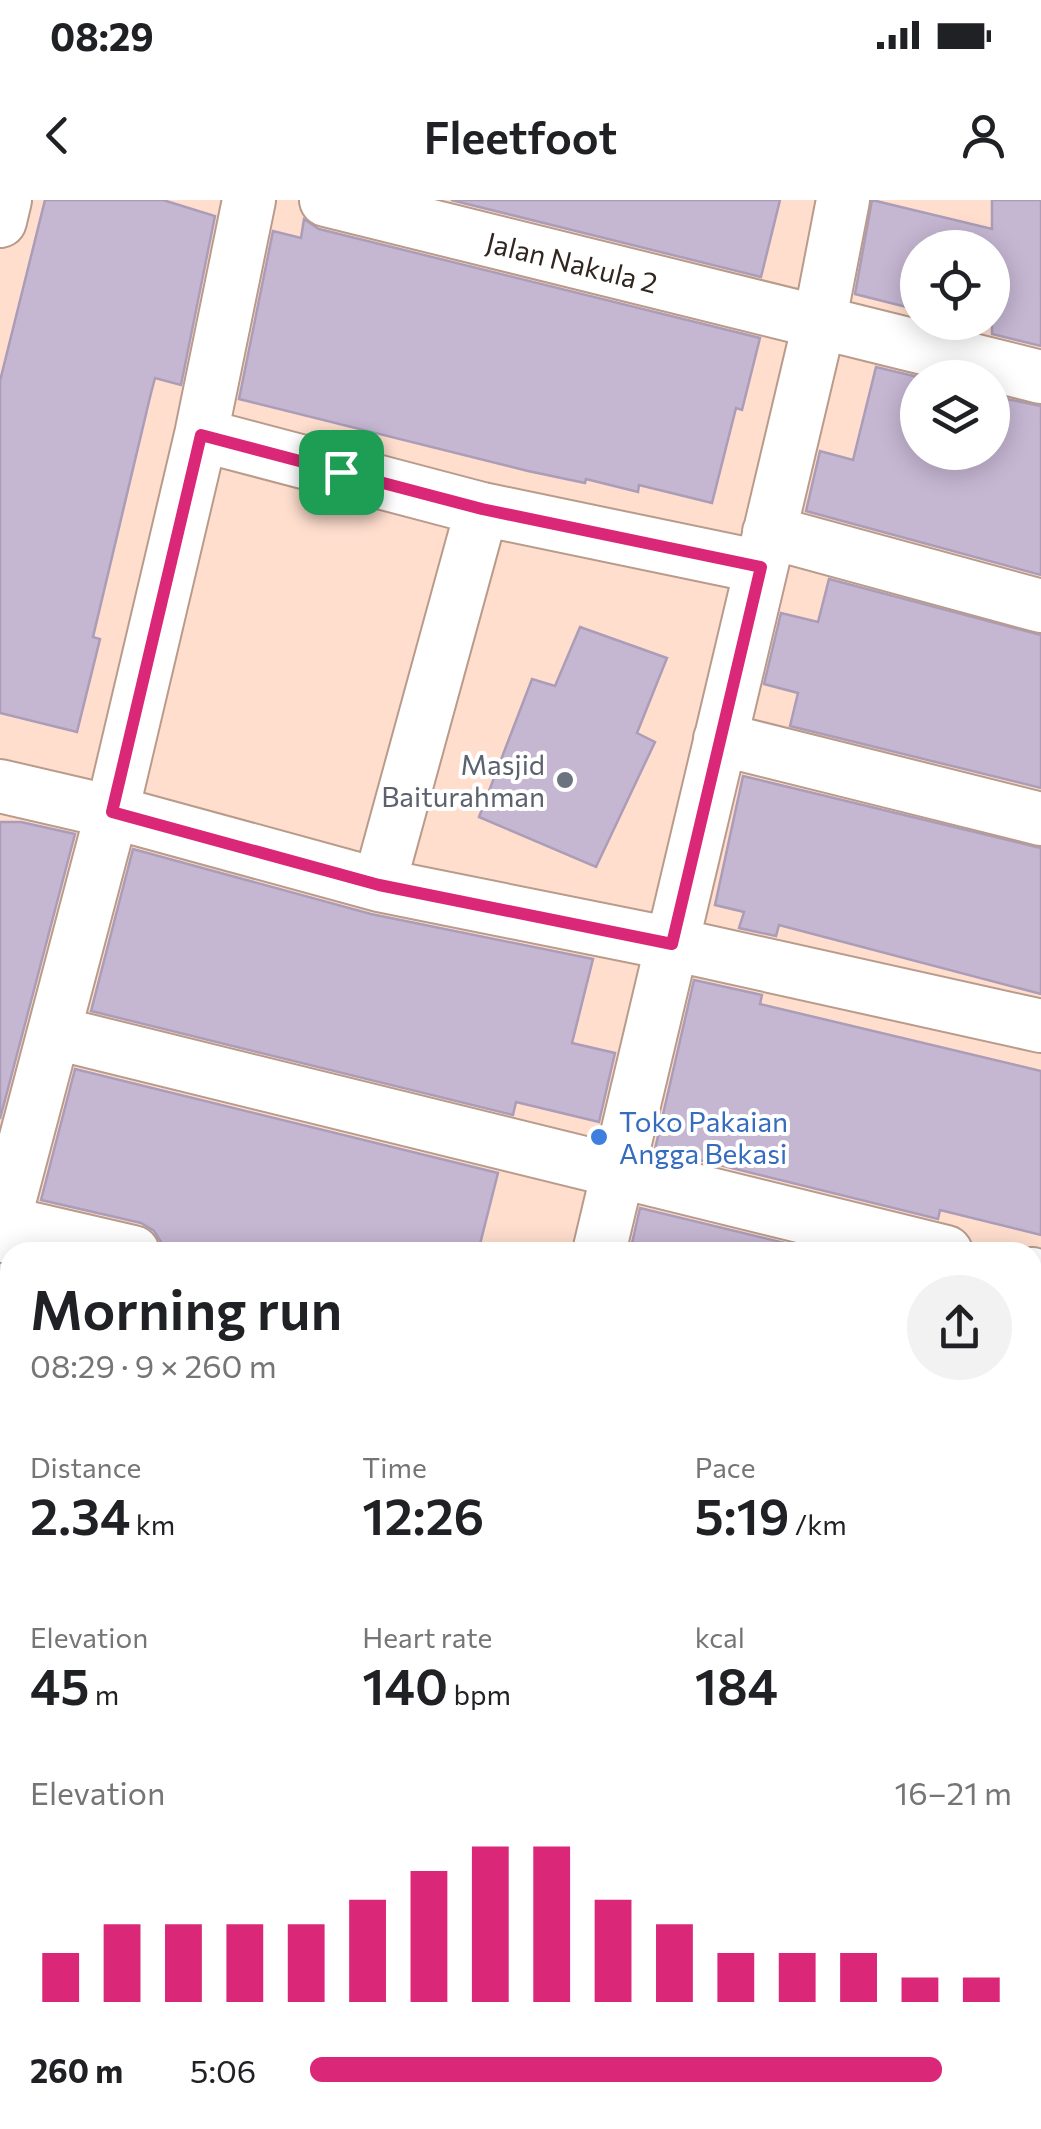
<!DOCTYPE html>
<meta charset="utf-8">
<style>
body{margin:0;font-family:Commissioner,sans-serif;background:#f2f2f2;color:#202124;height:100vh;display:flex;flex-direction:column;font-size:38px;white-space:nowrap}
*{box-sizing:border-box;margin:0}
p{font-size:32px;color:#757577}
.icon{flex:none;width:55px;height:55px;fill:none;stroke:currentColor;stroke-width:2;stroke-linecap:round;stroke-linejoin:round}
.map{position:relative;flex:1;overflow:hidden}
.panel{position:absolute;left:0px;top:1042px;width:1042px;height:888px;display:flex;flex-direction:column;background:#fff;border-radius:30px 30px 0 0;box-shadow:0 5px 25px #0003}
.panel>*{flex:none}
.fabs{position:absolute;left:900px;top:30px;display:grid;gap:20px}
.fabs a{display:grid;place-items:center;width:110px;height:110px;border-radius:50%;background:#fff;box-shadow:0 5px 25px #0003;font-size:50px}
.pin{position:absolute;display:grid;place-items:center;width:85px;height:85px;color:#fff;margin:-42px;border-radius:20px;box-shadow:0 5px 15px #0006}
.round{display:grid;place-items:center;flex:none;width:105px;height:105px;border-radius:52px;background:#f2f2f2}
.overview{display:flex;align-items:center;justify-content:space-between;height:170px;padding:0 30px}
h1{font-size:55px;font-weight:600;line-height:75px}
.figures{display:grid;grid-template-columns:repeat(3,1fr);gap:15px;height:170px;padding:10px 30px}
.figures div{display:grid;align-content:center}
.figures b{font-size:50px;font-weight:600}
.figures small{font-size:28px;font-weight:400}
.figures p{font-size:28px}
.chart{height:280px;padding:20px 30px}
.chart p{display:flex;justify-content:space-between}
.chart svg{width:100%;height:180px;margin-top:10px;stroke:#db2777;stroke-width:6}
ul{padding:0 30px;list-style:none;font-size:32px}
li{display:grid;grid-template-columns:160px 120px 1fr;align-items:center;height:75px}
li i{height:25px;border-radius:12px;background:#db2777}
.status{display:flex;justify-content:space-between;align-items:center;height:70px;padding:0 50px;background:#fff;direction:ltr}
.status svg{height:28px;fill:currentColor}
header{display:flex;justify-content:space-between;align-items:center;height:130px;padding:0 30px;background:#fff;font-size:45px;font-weight:600}
.map>svg:first-child{display:block}
.building{fill:#c5b6d2;stroke:#ab9cb7;stroke-width:2.5}
.lines{fill:none;stroke-linecap:round;stroke-linejoin:round}
.minor-casing{stroke:#b99b8c;stroke-width:56}
.minor{stroke:#fff;stroke-width:52}
.route-casing{stroke:#fff;stroke-width:20}
.route{stroke:#db2777;stroke-width:12}
.worship-dot{fill:#6b7280;stroke:#fff;stroke-width:4}
.shop-dot{fill:#3f7fe0;stroke:#fff;stroke-width:4}
.labels{text-anchor:middle;dominant-baseline:central;stroke-width:8;stroke-linejoin:round;paint-order:stroke}
.street-label{font-size:28px;fill:#31251f;stroke:#fff}
.worship-label{font-size:28px;fill:#5b616d;stroke:#fff;text-anchor:end}
.shop-label{font-size:28px;fill:#366cbe;stroke:#fff;text-anchor:start}
</style>
<div class="status"><b>08:29</b><svg viewBox="0 0 49 12"><path d="M0 12V9h3v3zM5 12V6h3v6zM10 12V3h3v9zM15 12V0h3v12zM26 1h20v11H26zM47 4h2v5h-2z"/></svg></div>
<header><svg class="icon" aria-label="back" viewBox="0 0 24 24"><path d="M15 5l-7 7 7 7"/></svg>Fleetfoot<svg class="icon" aria-label="person" viewBox="0 0 24 24"><circle cx="12" cy="8" r="4"/><path d="M4 21q1-7 8-7t8 7"/></svg></header>
<div class="map">
<svg width="1041" height="1929" viewBox="0 0 1041 1929">
<rect width="100%" height="100%" fill="#ffdece"/>
<path class="building" d="M 45,0 L 163,0 L 215,16 L 181,185 L 155,178 L 151,193 L 93,437 L 100,439 L 77,532 L 0,513 L 0,181 Z
M 451,0 L 780,0 L 761,77 Z
M 872,0 L 992,29 L 992,0 L 1041,0 L 1041,146 L 992,134 L 992,48 L 918,48 L 918,110 L 855,94 Z
M 304,19 L 319,29 L 760,138 L 742,210 L 736,208 L 712,303 L 639,285 L 638,292 L 586,279 L 585,283 L 528,271 L 239,199 L 273,31 L 301,38 Z
M 876,167 L 918,177 L 918,252 L 992,252 L 992,196 L 1041,206 L 1041,375 L 806,311 L 820,251 L 853,260 Z
M 829,379 L 1041,435 L 1041,588 L 790,526 L 798,493 L 764,484 L 781,413 L 818,422 Z
M 580,427 L 667,458 L 637,533 L 655,542 L 596,667 L 479,617 L 532,479 L 555,486 Z
M 743,576 L 1041,648 L 1041,794 L 779,725 L 776,736 L 739,728 L 744,712 L 715,705 Z
M 0,622 L 21,622 L 75,634 L 0,919 Z
M 133,649 L 371,714 L 593,759 L 572,843 L 615,853 L 599,922 L 516,902 L 513,915 L 91,811 Z
M 694,780 L 762,795 L 760,804 L 1041,871 L 1041,1035 L 940,1010 L 938,1019 L 655,949 Z
M 75,869 L 498,973 L 478,1052 L 162,1052 L 161,1042 L 154,1031 L 141,1023 L 41,1000 Z
M 640,1008 L 822,1052 L 630,1052 Z"/>
<g class="lines">
<g class="minor-casing">
<path id="minor" d="M 326,0 L 1041,177
M 0,21 L 5,0
M 201,235 L 482,309 L 761,367
M 769,332 L 1041,406
M 720,539 L 1041,619
M 0,586 L 112,612 L 379,685 L 672,744 L 1041,826
M 379,685 L 482,309
M 56,833 L 946,1052
M 3,1022 L 133,1052
M 0,1036 L 112,612 L 201,235 L 249,0
M 599,1052 L 819,124 L 843,0
M 1032,1074 L 1041,1077
M 0,1217 L 10,1220
M 1032,1266 L 1041,1268
M 1032,1466 L 1041,1468
M 0,1485 L 10,1488
M 0,1654 L 10,1670
M 1032,1727 L 1041,1729
M 161,1920 L 167,1929
M 400,1920 L 402,1929
M 699,1920 L 736,1929"/>
</g>
<use href="#minor" class="minor"/>
</g>
<g class="lines">
<g class="route-casing">
<path id="route" d="M 201,235 L 482,309 L 761,367 L 672,744 L 379,685 L 112,612 Z"/>
</g>
<use href="#route" class="route"/>
</g>
<circle class="worship-dot" cx="565" cy="580" r="10"/>
<circle class="shop-dot" cx="599" cy="937" r="10"/>
<g class="labels">
<g class="street-label">
<text transform="translate(572 62) rotate(14)">Jalan Nakula 2</text>
</g>
<g class="worship-label">
<text x="545" y="564">Masjid<tspan x="545" dy="32">Baiturahman</tspan></text>
</g>
<g class="shop-label">
<text x="619" y="921">Toko Pakaian<tspan x="619" dy="32">Angga Bekasi</tspan></text>
</g>
</g>
</svg>
<div class="fabs">
<a><svg class="icon" aria-label="locate" viewBox="0 0 24 24"><circle cx="12" cy="12" r="6"/><path d="M12 2v4M12 18v4M2 12h4M18 12h4"/></svg></a>
<a><svg class="icon" aria-label="layers" viewBox="0 0 24 24"><path d="M12 4l9 5-9 5-9-5zM3 14l9 5 9-5"/></svg></a>
</div>
<div class="pin" style="left:341px;top:272px;background:#1e9e55"><svg class="icon" aria-label="arrive" viewBox="0 0 24 24"><path d="M6 21V4h12l-3 4 3 4H6"/></svg></div>
<section class="panel">
<div class="overview"><div><h1>Morning run</h1><p>08:29 · 9 × 260 m</p></div><a class="round"><svg class="icon" aria-label="share" viewBox="0 0 24 24"><path d="M12 15V3M7 8l5-5 5 5M5 13v7h14v-7"/></svg></a></div>
<div class="figures">
<div><p>Distance</p><b>2.34<small> km</small></b></div>
<div><p>Time</p><b>12:26</b></div>
<div><p>Pace</p><b>5:19<small> /km</small></b></div>
</div>
<div class="figures">
<div><p>Elevation</p><b>45<small> m</small></b></div>
<div><p>Heart rate</p><b>140<small> bpm</small></b></div>
<div><p>kcal</p><b>184</b></div>
</div>
<div class="chart"><p><span>Elevation</span>16–21 m</p>
<svg viewBox="0 0 160 44" preserveAspectRatio="none"><path d="M5 44V32M15 44V25M25 44V25M35 44V25M45 44V25M55 44V19M65 44V12M75 44V6M85 44V6M95 44V19M105 44V25M115 44V32M125 44V32M135 44V32M145 44V38M155 44V38"/></svg>
</div>
<ul>
<li><b>260 m</b>5:06<i style="width:90%"></i></li>
</ul>
</section>
</div>
